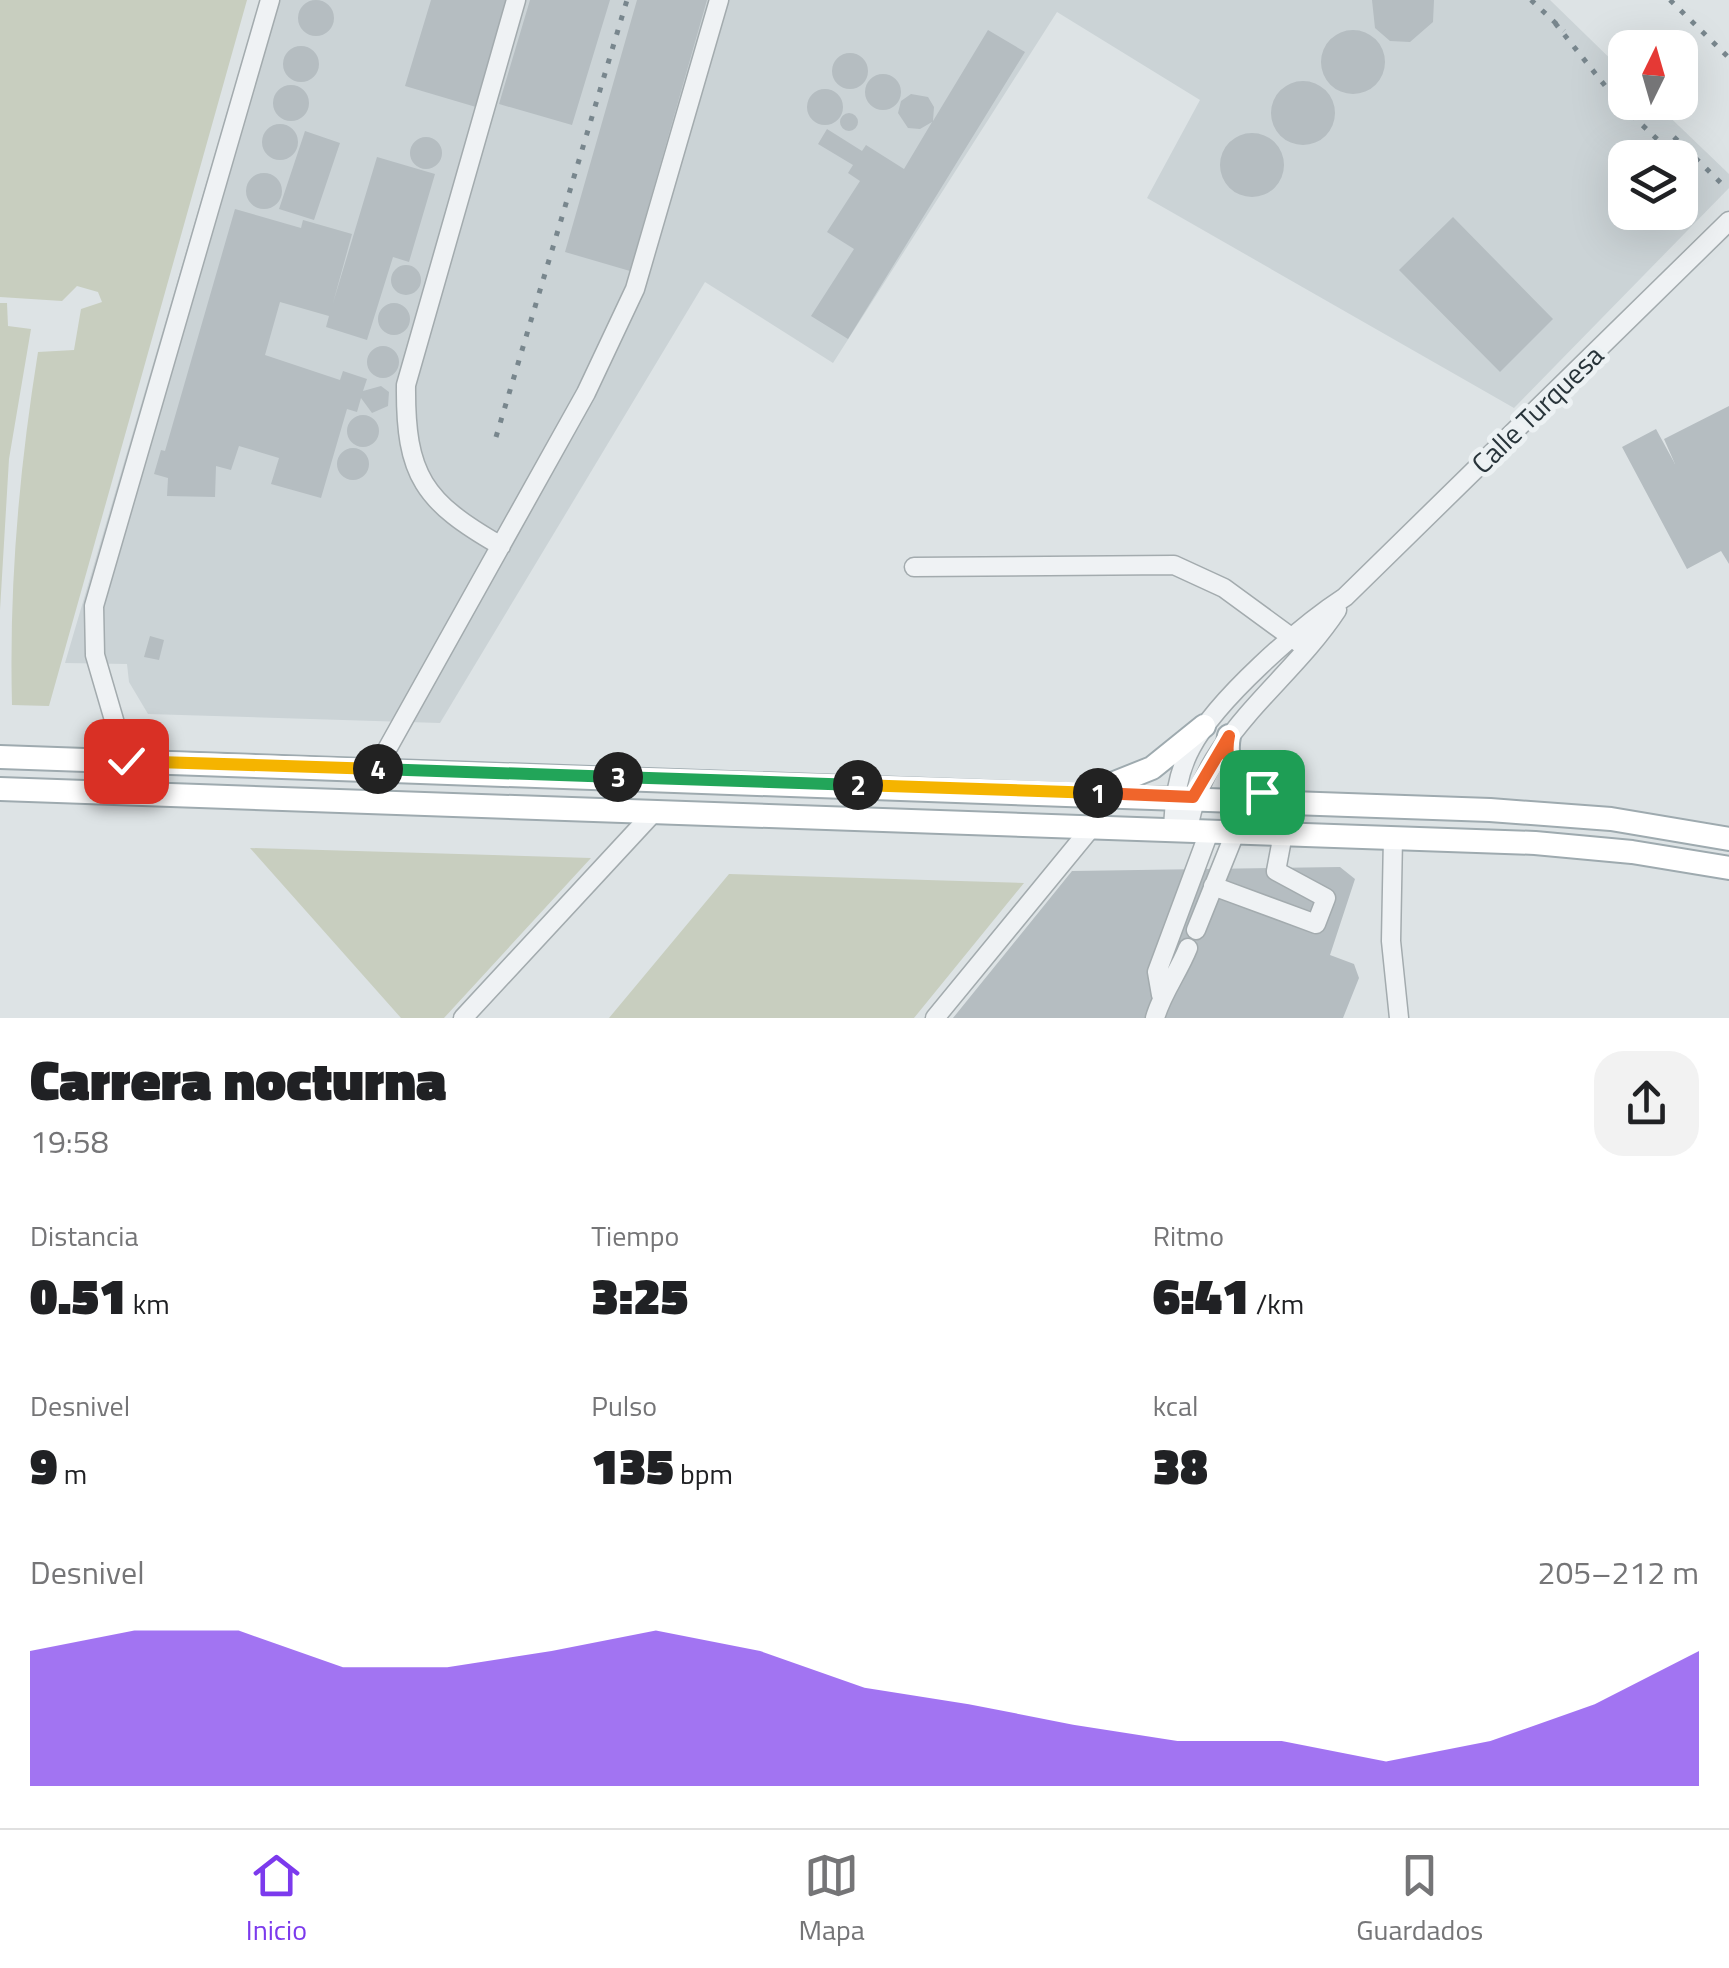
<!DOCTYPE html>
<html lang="es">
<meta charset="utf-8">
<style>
body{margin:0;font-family:"Titillium Web",sans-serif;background:#f2f2f2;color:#202124;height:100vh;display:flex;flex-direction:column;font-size:38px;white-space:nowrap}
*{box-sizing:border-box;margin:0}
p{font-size:32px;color:#757577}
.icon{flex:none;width:55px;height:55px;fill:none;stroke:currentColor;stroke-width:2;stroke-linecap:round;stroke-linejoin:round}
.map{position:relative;height:1018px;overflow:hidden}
.side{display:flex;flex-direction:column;background:#fff;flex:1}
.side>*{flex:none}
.needle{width:65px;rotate:5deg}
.buttons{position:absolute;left:1608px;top:30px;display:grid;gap:20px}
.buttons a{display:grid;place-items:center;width:90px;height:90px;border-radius:20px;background:#fff;box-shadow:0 10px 40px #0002;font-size:50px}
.pin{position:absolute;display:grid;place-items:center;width:85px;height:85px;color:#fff;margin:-42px;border-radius:20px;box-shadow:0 5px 15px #0006}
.km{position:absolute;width:50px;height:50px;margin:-25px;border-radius:50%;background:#222;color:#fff;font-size:28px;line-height:50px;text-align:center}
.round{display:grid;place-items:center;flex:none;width:105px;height:105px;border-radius:30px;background:#f2f2f2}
.overview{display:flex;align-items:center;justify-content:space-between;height:170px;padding:0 30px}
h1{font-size:55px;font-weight:800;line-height:75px}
.figures{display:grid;grid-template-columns:repeat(3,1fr);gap:15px;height:170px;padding:10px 30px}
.figures div{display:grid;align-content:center}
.figures b{font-size:50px;font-weight:800}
.figures small{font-size:28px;font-weight:400}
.figures p{font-size:28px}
.chart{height:280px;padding:20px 30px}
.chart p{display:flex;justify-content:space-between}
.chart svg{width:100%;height:180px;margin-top:10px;fill:#7c3aed;opacity:.7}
.tabs{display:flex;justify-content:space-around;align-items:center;height:140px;border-top:2px solid #e0e0e0;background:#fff;font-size:28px;color:#757577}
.tabs a{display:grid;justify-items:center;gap:5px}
.tabs .selected{color:#7c3aed}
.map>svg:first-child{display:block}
.built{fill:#cbd3d6;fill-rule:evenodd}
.green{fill:#c8cebf}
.building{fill:#b5bdc1}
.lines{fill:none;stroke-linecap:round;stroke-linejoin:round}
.minor-casing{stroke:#a3abae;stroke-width:21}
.major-casing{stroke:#9eaaaf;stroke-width:26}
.minor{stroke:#eff2f4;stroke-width:18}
.major{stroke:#fff;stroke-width:22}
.rail{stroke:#78868d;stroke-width:5;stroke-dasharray:5 10;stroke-linecap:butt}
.split-1-casing{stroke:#fff;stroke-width:20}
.split-2-casing{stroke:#fff;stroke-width:20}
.split-3-casing{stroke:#fff;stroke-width:20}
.split-4-casing{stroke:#fff;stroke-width:20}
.split-5-casing{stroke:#fff;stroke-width:20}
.split-1{stroke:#f0652b;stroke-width:12}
.split-2{stroke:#f5b400;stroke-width:12}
.split-3{stroke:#22a559;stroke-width:12}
.split-4{stroke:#22a559;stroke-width:12}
.split-5{stroke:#f5b400;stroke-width:12}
.labels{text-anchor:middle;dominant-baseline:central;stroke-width:10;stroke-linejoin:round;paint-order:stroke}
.street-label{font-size:28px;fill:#28343a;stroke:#ecf1f3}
</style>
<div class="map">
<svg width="1729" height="1018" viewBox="0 0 1729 1018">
<rect width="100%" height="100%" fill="#dde3e5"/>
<path class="built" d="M 260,0 L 1550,0 L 1625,73 L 1625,102 L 1655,103 L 1729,174 L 1729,188 L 1514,408 L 1147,198 L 1200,100 L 1057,12 L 833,363 L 705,282 L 440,723 L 148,714 L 129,682 L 127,664 L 65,663 ZM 1625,158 L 1680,158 L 1680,212 L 1625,212 Z"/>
<path class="green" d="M 0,0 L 247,0 L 49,706 L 12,705 C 9,585 19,470 38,352 L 74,350 L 81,309 L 102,302 L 98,292 L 77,286 L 62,301 L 0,297 Z
M 0,303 L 7,303 L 8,326 L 31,329 L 9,459 L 0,610 Z
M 250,848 L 591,858 L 444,1018 L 401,1018 Z
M 729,874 L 1024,883 L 914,1018 L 609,1018 Z"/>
<path class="building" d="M 431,0 L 507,0 L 476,107 L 405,86 Z
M 530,0 L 610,0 L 572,125 L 499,104 Z
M 637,0 L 707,0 L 630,271 L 565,252 Z
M 1372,0 L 1434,0 L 1433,22 L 1410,42 L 1390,41 L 1375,28 Z
M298 18a18 18 0 1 1 36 0a18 18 0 1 1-36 0Z
M1321 62a32 32 0 1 1 64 0a32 32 0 1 1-64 0Z
M 988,30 L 1025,52 L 848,339 L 811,316 L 854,249 L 827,232 L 860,181 L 848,173 L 853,165 L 818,144 L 827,129 L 862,151 L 866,145 L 904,169 L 932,122 L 920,129 L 908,128 L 898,113 L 901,101 L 911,94 L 928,97 L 934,107 L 933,121 Z
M283 64a18 18 0 1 1 36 0a18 18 0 1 1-36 0Z
M832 71a18 18 0 1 1 36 0a18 18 0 1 1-36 0Z
M865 92a18 18 0 1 1 36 0a18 18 0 1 1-36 0Z
M1271 113a32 32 0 1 1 64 0a32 32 0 1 1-64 0Z
M273 103a18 18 0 1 1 36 0a18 18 0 1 1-36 0Z
M807 107a18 18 0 1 1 36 0a18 18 0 1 1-36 0Z
M840 122a9 9 0 1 1 18 0a9 9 0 1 1-18 0Z
M262 142a18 18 0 1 1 36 0a18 18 0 1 1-36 0Z
M 305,131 L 340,143 L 314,220 L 279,209 Z
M1220 165a32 32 0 1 1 64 0a32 32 0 1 1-64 0Z
M410 153a16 16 0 1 1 32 0a16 16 0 1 1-32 0Z
M 377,157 L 435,174 L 409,262 L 393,257 L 367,340 L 326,327 L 329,316 L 280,302 L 265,355 L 340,380 L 343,371 L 367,379 L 363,391 L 381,386 L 389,392 L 388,406 L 372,413 L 361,398 L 357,412 L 347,409 L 321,498 L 271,484 L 279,458 L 239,446 L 231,470 L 216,466 L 215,497 L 167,496 L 168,478 L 154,474 L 161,450 L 165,451 L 235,209 L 301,228 L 303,220 L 352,234 L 333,303 Z
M246 191a18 18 0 1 1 36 0a18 18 0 1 1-36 0Z
M 1453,217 L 1553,319 L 1500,372 L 1399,270 Z
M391 280a15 15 0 1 1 30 0a15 15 0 1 1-30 0Z
M378 319a16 16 0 1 1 32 0a16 16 0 1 1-32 0Z
M367 362a16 16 0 1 1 32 0a16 16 0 1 1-32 0Z
M 1729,406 L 1729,564 L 1721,551 L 1687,569 L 1622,447 L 1656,429 L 1675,464 L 1664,439 Z
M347 431a16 16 0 1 1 32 0a16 16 0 1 1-32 0Z
M337 464a16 16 0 1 1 32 0a16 16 0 1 1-32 0Z
M 150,636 L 164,640 L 159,660 L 144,657 Z
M 1340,867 L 1355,879 L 1330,955 L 1354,964 L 1359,978 L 1343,1018 L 953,1018 L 1072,871 Z"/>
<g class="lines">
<g class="minor-casing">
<path id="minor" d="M 501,546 C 424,502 405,476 406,385 L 516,0
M 914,567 L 1174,565 L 1224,588 L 1306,648
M 126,761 L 95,655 L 94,606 L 270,0
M 376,769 L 586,393 L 635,289 L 719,0
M 1173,831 C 1174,802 1177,774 1191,748 C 1216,700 1299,627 1345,597 L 1729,221
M 1188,831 C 1202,735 1287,686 1337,610
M 1393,837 L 1391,941 L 1399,1018
M 1213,886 L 1316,924 L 1326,898 L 1276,871 L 1283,834
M 1196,930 L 1235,833
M 1161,995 L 1157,972 L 1209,832
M 463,1018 L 654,812
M 935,1018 L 1091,828
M 1155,1018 C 1162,993 1178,973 1188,948"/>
</g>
<g class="major-casing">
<path id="major" d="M 1229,736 C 1223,768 1240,785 1269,794
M 0,757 L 1490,810 L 1611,819 L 1729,839
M 1102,788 L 1152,768 L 1204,726
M 0,789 L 1535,843 L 1632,852 L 1729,868"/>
</g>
<use href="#minor" class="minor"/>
<use href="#major" class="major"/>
<path class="rail" d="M 1531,0 L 1564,31
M 1670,0 L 1729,58
M 1555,23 L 1618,102 L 1677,158
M 1674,137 L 1721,183
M 496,437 L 627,0"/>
</g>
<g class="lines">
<g class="split-1-casing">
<path id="split-1" d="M 1098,793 L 1193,797 L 1229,736 C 1223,764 1236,782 1262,792"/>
</g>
<g class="split-2-casing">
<path id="split-2" d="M 858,785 L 1098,793"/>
</g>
<g class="split-3-casing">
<path id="split-3" d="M 618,777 L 858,785"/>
</g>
<g class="split-4-casing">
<path id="split-4" d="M 378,769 L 618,777"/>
</g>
<g class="split-5-casing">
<path id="split-5" d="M 126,761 L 378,769"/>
</g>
<use href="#split-1" class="split-1"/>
<use href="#split-2" class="split-2"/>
<use href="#split-3" class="split-3"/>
<use href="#split-4" class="split-4"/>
<use href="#split-5" class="split-5"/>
</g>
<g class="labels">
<g class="street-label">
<text transform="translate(1537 409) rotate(-44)">Calle Turquesa</text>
</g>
</g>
</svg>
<div class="buttons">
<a><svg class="needle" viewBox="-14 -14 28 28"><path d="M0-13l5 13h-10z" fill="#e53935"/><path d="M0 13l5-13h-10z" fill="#757577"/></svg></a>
<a><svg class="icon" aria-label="layers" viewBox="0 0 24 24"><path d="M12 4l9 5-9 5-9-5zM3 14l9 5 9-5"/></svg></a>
</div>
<div class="pin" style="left:1262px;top:792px;background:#1e9e55"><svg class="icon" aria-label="arrive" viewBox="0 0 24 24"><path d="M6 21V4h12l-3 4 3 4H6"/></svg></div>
<div class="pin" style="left:126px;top:761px;background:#d93025"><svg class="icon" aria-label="check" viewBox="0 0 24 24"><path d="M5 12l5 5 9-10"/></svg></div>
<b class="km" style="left:1098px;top:793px">1</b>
<b class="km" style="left:858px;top:785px">2</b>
<b class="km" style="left:618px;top:777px">3</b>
<b class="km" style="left:378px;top:769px">4</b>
</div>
<section class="side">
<div class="overview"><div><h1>Carrera nocturna</h1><p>19:58</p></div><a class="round"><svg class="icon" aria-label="share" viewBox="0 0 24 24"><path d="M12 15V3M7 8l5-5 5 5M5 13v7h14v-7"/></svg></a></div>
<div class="figures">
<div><p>Distancia</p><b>0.51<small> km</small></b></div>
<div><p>Tiempo</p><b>3:25</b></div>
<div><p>Ritmo</p><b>6:41<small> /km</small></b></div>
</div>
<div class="figures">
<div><p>Desnivel</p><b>9<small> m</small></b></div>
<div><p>Pulso</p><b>135<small> bpm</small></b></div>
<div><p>kcal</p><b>38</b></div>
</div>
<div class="chart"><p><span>Desnivel</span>205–212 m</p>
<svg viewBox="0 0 160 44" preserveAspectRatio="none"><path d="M0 44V11L10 6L20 6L30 15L40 15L50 11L60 6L70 11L80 20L90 24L100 29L110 33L120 33L130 38L140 33L150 24L160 11V44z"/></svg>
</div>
</section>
<nav class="tabs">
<a class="selected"><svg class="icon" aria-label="home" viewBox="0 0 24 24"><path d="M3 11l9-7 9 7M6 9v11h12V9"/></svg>Inicio</a>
<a><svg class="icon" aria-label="map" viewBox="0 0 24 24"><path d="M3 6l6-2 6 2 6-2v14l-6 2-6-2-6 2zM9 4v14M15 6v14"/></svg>Mapa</a>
<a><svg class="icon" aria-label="saved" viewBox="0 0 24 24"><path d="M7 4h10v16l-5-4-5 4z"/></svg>Guardados</a>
</nav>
